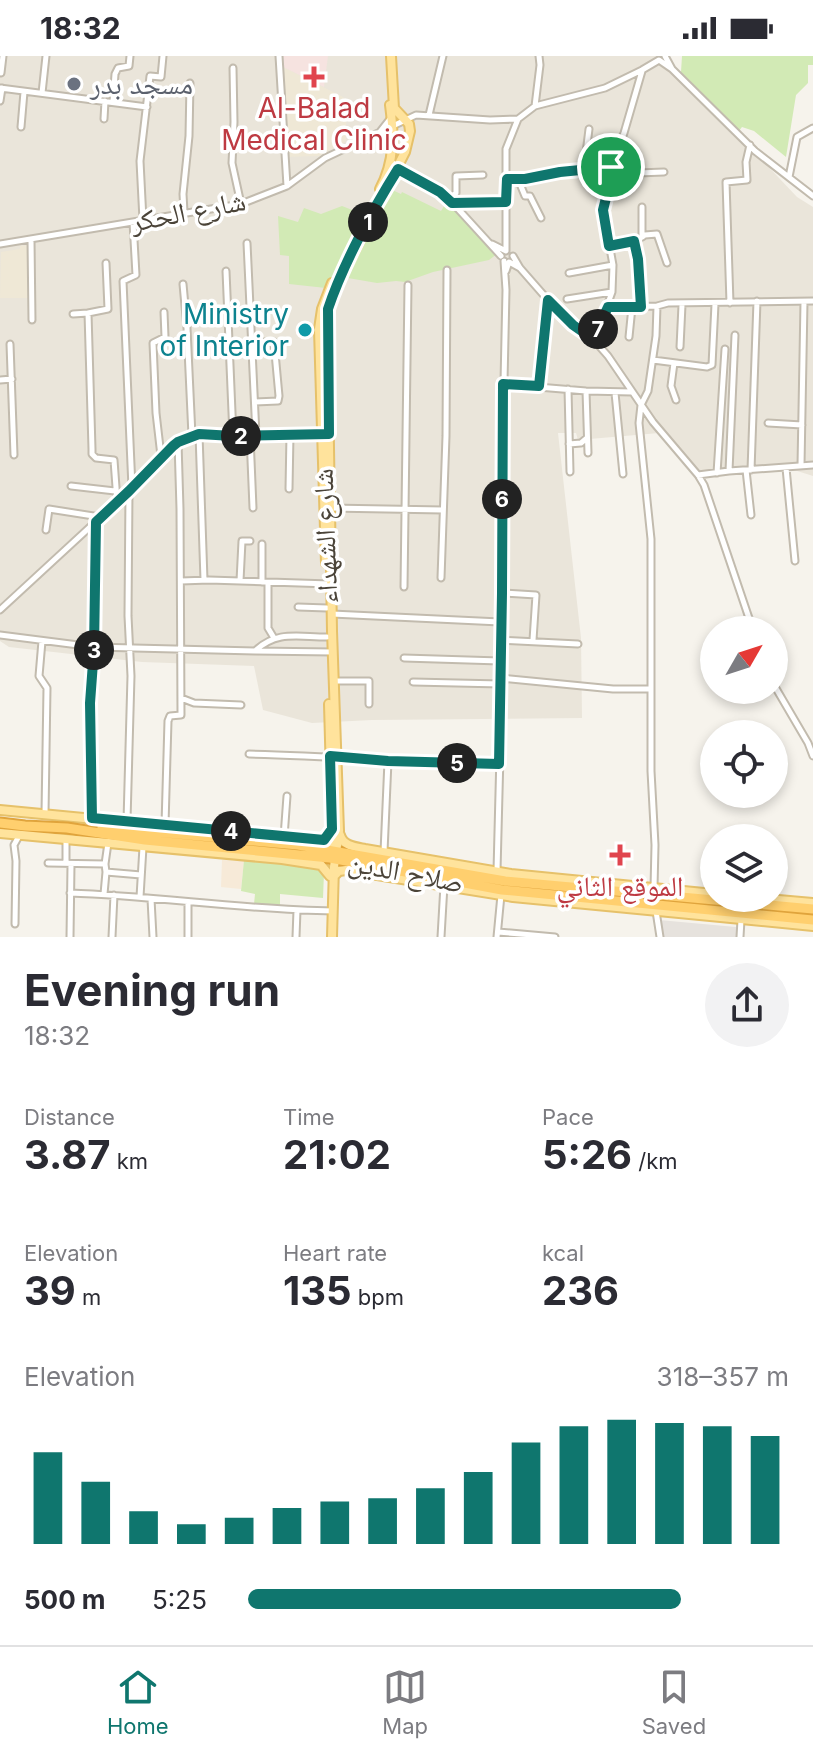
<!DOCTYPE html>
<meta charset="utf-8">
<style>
body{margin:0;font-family:Inter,"Noto Naskh Arabic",sans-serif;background:#f2f2f3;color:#2b2b33;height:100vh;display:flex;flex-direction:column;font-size:30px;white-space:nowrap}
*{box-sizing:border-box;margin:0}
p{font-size:26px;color:#7c7c81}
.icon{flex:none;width:44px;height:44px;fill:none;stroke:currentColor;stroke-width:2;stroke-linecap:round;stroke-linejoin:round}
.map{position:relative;height:881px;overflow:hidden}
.details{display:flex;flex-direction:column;background:#fff;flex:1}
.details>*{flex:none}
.needle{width:52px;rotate:51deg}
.controls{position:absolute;left:700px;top:560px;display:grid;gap:16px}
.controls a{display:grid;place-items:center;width:88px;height:88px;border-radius:50%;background:#fff;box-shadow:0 4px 12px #0003;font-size:40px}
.pin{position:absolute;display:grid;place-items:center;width:68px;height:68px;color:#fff;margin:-34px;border:4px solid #fff;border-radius:50%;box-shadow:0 2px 8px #0007}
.km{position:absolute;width:40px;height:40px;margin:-20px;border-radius:50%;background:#222;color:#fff;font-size:22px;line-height:40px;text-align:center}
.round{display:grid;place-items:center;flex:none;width:84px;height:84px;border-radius:42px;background:#f2f2f3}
.head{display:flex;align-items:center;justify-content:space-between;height:136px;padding:0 24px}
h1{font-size:44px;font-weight:700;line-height:60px}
.metrics{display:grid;grid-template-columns:repeat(3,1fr);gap:12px;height:136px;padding:8px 24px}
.metrics div{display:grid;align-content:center}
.metrics b{font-size:40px;font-weight:700}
.metrics small{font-size:22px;font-weight:400}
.metrics p{font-size:22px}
.chart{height:224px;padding:16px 24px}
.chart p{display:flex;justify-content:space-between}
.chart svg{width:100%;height:144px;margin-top:8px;stroke:#0f766e;stroke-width:6}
ul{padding:0 24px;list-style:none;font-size:26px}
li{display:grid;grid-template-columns:128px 96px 1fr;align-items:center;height:60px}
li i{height:20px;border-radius:10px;background:#0f766e}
.status{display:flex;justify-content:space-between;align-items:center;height:56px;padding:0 40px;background:#fff;direction:ltr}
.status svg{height:22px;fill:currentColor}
.dock{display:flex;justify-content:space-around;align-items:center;height:112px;border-top:2px solid #e1e1e2;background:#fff;font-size:22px;color:#7c7c81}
.dock a{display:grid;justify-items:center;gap:4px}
.dock .on{color:#0f766e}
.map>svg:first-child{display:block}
.residential{fill:#eae5da}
.commercial{fill:#f7ead8}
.industrial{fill:#e6e2dd}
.education{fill:#efe8d6}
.medical{fill:#f6e3e0}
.green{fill:#d2eab5}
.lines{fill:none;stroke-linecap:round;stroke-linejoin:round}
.minor-casing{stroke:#c2bbae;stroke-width:9}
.major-casing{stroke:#e6c16a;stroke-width:12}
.highway-casing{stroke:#e0a43c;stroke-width:13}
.minor{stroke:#fff;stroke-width:5}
.major{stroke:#ffe39c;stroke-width:8}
.highway{stroke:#ffcf6e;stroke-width:9}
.route-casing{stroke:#fff;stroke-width:16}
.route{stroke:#0f766e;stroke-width:10}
.health-dot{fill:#e0444e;stroke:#fff;stroke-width:3}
.worship-dot{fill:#6b7280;stroke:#fff;stroke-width:3}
.culture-dot{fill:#0f9aa8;stroke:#fff;stroke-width:3}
.labels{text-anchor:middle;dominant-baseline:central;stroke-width:7;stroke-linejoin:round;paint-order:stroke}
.worship-label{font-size:28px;fill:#5b616d;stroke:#fff;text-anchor:start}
.health-label{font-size:28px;fill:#be3a42;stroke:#fff}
.street-label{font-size:28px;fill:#4b4439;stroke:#fff}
.culture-label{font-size:28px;fill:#0d838f;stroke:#fff;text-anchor:end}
</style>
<div class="status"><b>18:32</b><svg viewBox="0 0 49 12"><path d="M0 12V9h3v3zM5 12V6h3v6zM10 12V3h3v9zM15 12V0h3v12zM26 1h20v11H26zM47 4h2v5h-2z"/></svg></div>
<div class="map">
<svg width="813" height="881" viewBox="0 0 813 881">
<rect width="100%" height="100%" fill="#f6f3ec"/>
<path class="residential" d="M 0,0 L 666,0 L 680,17 L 797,141 L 813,151 L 813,420 L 791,413 L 699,418 L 659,377 L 578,384 L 576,377 L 558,377 L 581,582 L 582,662 L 372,664 L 312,667 L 263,654 L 254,610 L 142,606 L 9,591 L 0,585 Z"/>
<path class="commercial" d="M 222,804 L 244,805 L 241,833 L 221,831 Z"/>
<path class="industrial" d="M 659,864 L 736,871 L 736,881 L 660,881 Z"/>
<path class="education" d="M 281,10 L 343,41 L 346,45 L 346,85 L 319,100 L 286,101 Z
M 29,189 L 31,242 L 0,242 L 1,196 L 20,193 L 20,190 Z"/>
<path class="medical" d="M 281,0 L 328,0 L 324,31 L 281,10 Z"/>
<path class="green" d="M 682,0 L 813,0 L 813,9 L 808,9 L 808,27 L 796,39 L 786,101 L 754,75 L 742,71 L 739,75 L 681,16 Z
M 388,132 L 401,138 L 402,136 L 441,155 L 447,145 L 497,198 L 489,204 L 433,216 L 405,226 L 396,225 L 377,227 L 342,221 Z
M 342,150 L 365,159 L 326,232 L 289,228 L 289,200 L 280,199 L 278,160 L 298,166 L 304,152 L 321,158 Z
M 244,804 L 319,812 L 324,817 L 323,842 L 280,838 L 280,849 L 254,848 L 255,838 L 241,835 Z"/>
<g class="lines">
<g class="minor-casing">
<path id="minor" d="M 279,0 L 287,130
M 233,12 L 234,66 L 232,107 L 241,148
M 672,13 L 755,95 L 813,140
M 1,17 L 3,0
M 0,32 L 147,51
M 42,37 L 46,0
M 0,45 L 2,32
M 113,46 L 115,18 L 118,12 L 129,10 L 130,0
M 535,50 L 540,9 L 539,0
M 429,59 L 443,0
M 104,63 L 105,45
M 390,63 L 379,77 L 388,81 L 393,86
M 21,71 L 24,36
M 613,104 L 635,104 L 638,117 L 664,116
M 391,105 L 398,113 L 449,143 L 501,200
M 584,113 L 589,73
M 789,121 L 797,81 L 813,72
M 507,123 L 525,123 L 560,116 L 611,111
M 518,123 L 525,140 L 530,140 L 541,162
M 449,143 L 456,137 L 456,120 L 483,119
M 453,147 L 506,146
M 642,151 L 642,181
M 184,156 L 183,138 L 189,80 L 190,27
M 143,164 L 140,105 L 150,20 L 161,21 L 163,0
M 31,184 L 32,264
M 634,185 L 638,203 L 641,251
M 247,187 L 256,379
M 0,188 L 241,148 L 287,130 L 325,102 L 416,59 L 490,64 L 518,63
M 492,188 L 506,195 L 506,93 L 518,63 L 535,50 L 605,32 L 642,14 L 659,4 L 672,13 L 665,0
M 609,190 C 621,187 636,187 645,179 L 657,178 L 667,207
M 513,200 L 520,212 L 548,244 L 573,269 L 593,283 L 608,300 L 653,366 L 698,419 L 704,429 L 753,574
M 106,207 L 108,253 L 88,257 L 92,393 L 92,398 L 96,402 L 114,404 L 117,445
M 226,215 L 233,380
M 506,215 L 509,206 L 520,212
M 569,217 L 613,209
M 183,228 L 187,272 L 192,380
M 567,243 L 612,236
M 730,247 L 726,126 L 747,124 L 746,106 L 750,89
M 608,251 L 657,250 L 668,247 L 813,245
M 73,258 L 88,257
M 629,281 L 632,251
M 593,282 L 599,272 L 612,236 L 613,209 L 603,154 L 609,130 L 611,111 L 624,77 L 642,15
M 252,286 L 274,286 L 279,340 L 278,345 L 255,346
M 10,288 L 14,399
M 680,291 L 682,249
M 653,304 L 707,311 L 712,309 L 715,248
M 674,307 L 671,330 L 676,344
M 0,324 L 12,323
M 503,328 L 586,335 L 632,336
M 539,330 L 548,245
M 568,333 L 570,416
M 586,335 L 588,397
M 615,337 L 623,418
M 768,367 L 802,369
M 199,378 L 204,524
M 250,380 L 253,452
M 569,388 L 581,387 L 587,382
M 161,400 L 156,357 L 153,287 L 165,281 L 164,256
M 801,409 L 804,246
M 786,412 L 795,505
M 746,414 L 751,459
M 751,414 L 757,245
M 729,415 L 735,279
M 717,417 L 725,293
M 698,419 L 729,415 L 813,409
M 71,430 L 115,435
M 132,432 L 123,225 L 136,219 L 133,166
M 289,433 L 290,378
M 330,452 L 443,454
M 46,474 L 49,453 L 100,461
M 262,488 L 262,526
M 441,522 L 446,380 L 447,214
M 181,525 L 209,524 L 330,528
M 240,525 L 242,485 L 250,485
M 268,527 L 268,572 L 274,582
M 404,531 L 408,229
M 502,537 L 536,539 L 533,584
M 298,551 L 327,552
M 0,554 L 129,435 L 178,386 L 199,378 L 233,380 L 322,378
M 332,558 L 500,566
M 0,579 L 94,591 L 255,595 C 277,574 298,581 327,581
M 500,584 L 578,588
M 42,585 L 39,620 L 47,632 L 45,758
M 255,595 L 333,596
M 404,602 L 500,605
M 501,622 L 613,633 L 650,633
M 334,625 L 369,625 L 369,648
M 413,626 L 501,628
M 774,629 L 808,687 L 813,700
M 181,642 L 194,647 L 241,649
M 249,698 C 332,700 415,706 499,708
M 92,762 L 90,647 L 93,624 L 96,468
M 127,765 L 131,620 L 128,560 L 129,435
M 165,769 L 168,665 L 170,660 L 181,659 L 180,453 L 178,386
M 284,781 L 287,740
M 384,796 L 388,705
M 48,807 L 105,808 L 106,816 L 141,819
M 66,807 L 66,784
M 105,808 L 108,787
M 497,815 L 501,659 L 502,418 L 506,234 L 504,205
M 654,832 L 655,789 L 651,715 L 651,483 L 639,367 L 641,349 L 648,335 L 656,280 L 657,250
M 70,837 C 158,840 245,854 333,855
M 104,838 L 106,816
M 140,841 L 143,791
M 151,843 L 153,881
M 656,855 L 660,881
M 15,868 L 16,805 L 14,789 L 19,780
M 498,876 L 555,881
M 70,881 L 71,809
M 112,881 L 114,839
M 188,881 L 188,846
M 296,881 L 297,854
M 441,881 L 444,829
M 497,881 L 501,839
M 740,881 L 741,864"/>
</g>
<g class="major-casing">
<path id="major" d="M 380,133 C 395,105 394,79 390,49
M 326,507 L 319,273 L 322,253 L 332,227
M 329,648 L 332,756 L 331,799
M 0,754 L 314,784 L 326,783 L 331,774
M 0,777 L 282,803 L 321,809 L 330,820
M 340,779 C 343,790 355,791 365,793 L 511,818 L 714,838
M 334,820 L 339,815 L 346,814 L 513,841 L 813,870
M 756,842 L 813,847
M 332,881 L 334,811 L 339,775 L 332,575 L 327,270 L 328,253 L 334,235 L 405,96 L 410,75 L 409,68 L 394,52 L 391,0"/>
</g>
<g class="highway-casing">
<path id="highway" d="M 0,767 L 25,770 L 67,772 L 145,784 L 330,802 L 502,834 L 813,864
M 102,771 L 298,789 L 505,825 L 813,853"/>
</g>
<use href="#minor" class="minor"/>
<use href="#major" class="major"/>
<use href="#highway" class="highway"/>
</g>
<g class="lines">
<g class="route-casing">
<path id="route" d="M 611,111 L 609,130 L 603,154 L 609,190 L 634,185 L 638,203 L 641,251 L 608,251 L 593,283 L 573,269 L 548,244 L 539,330 L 503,328 L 502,537 L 499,708 L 388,705 L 330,700 L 332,773 L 324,784 L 92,762 L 90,647 L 94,593 L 96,466 L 129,435 L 173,390 L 178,386 L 199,378 L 233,380 L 329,378 L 328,253 C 343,208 373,153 398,113 L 440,136 L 452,147 L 506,146 L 507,123 L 525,123 L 560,116 Z"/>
</g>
<use href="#route" class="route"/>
</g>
<g class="health-dot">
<path d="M310 9h8v8h8v8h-8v8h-8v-8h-8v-8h8z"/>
<path d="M616 787h8v8h8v8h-8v8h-8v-8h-8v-8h8z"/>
</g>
<circle class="worship-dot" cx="74" cy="28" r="8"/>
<circle class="culture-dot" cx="305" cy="274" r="8"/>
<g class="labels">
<g class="worship-label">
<text x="90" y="28">مسجد بدر</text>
</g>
<g class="health-label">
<text x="314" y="52">Al-Balad<tspan x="314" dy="32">Medical Clinic</tspan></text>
<text x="620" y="830">الموقع الثاني</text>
</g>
<g class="street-label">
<text transform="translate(188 155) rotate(-11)">شارع الحكر</text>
<text transform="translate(325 480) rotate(-92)">شارع الشهداء</text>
<text transform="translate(406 816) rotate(11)">صلاح الدين</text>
</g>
<g class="culture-label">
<text x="289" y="258">Ministry<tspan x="289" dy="32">of Interior</tspan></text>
</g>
</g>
</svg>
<div class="controls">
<a><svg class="needle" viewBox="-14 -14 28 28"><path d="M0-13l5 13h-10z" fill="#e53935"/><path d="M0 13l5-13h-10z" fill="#7c7c81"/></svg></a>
<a><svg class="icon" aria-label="locate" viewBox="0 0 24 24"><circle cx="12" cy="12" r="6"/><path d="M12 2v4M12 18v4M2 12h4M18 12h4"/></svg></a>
<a><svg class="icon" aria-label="layers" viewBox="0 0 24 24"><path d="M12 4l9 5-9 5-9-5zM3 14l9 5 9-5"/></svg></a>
</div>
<div class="pin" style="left:611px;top:111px;background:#1e9e55"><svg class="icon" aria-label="arrive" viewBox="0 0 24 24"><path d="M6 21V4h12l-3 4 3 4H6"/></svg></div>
<b class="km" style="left:368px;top:166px">1</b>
<b class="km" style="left:241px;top:380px">2</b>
<b class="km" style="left:94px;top:594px">3</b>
<b class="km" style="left:231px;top:775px">4</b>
<b class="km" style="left:457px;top:707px">5</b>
<b class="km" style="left:502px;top:443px">6</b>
<b class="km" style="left:598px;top:273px">7</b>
</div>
<section class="details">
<div class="head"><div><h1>Evening run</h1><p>18:32</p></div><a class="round"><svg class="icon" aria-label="share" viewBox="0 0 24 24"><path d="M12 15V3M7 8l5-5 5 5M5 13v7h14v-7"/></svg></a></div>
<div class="metrics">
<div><p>Distance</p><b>3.87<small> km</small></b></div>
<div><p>Time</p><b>21:02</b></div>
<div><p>Pace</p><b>5:26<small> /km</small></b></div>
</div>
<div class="metrics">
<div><p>Elevation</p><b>39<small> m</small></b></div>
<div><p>Heart rate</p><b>135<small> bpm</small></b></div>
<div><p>kcal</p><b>236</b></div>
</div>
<div class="chart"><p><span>Elevation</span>318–357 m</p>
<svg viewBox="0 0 160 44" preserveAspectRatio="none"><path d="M5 44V16M15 44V25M25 44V34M35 44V38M45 44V36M55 44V33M65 44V31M75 44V30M85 44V27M95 44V22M105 44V13M115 44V8M125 44V6M135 44V7M145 44V8M155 44V11"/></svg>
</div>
<ul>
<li><b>500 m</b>5:25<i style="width:80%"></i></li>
</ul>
</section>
<nav class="dock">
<a class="on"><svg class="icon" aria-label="home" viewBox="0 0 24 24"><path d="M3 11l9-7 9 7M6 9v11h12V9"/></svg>Home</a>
<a><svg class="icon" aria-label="map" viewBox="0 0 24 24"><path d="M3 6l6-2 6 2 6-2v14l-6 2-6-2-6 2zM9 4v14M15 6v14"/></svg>Map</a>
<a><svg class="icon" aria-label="saved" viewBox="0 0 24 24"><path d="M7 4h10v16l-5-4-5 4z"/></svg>Saved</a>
</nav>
